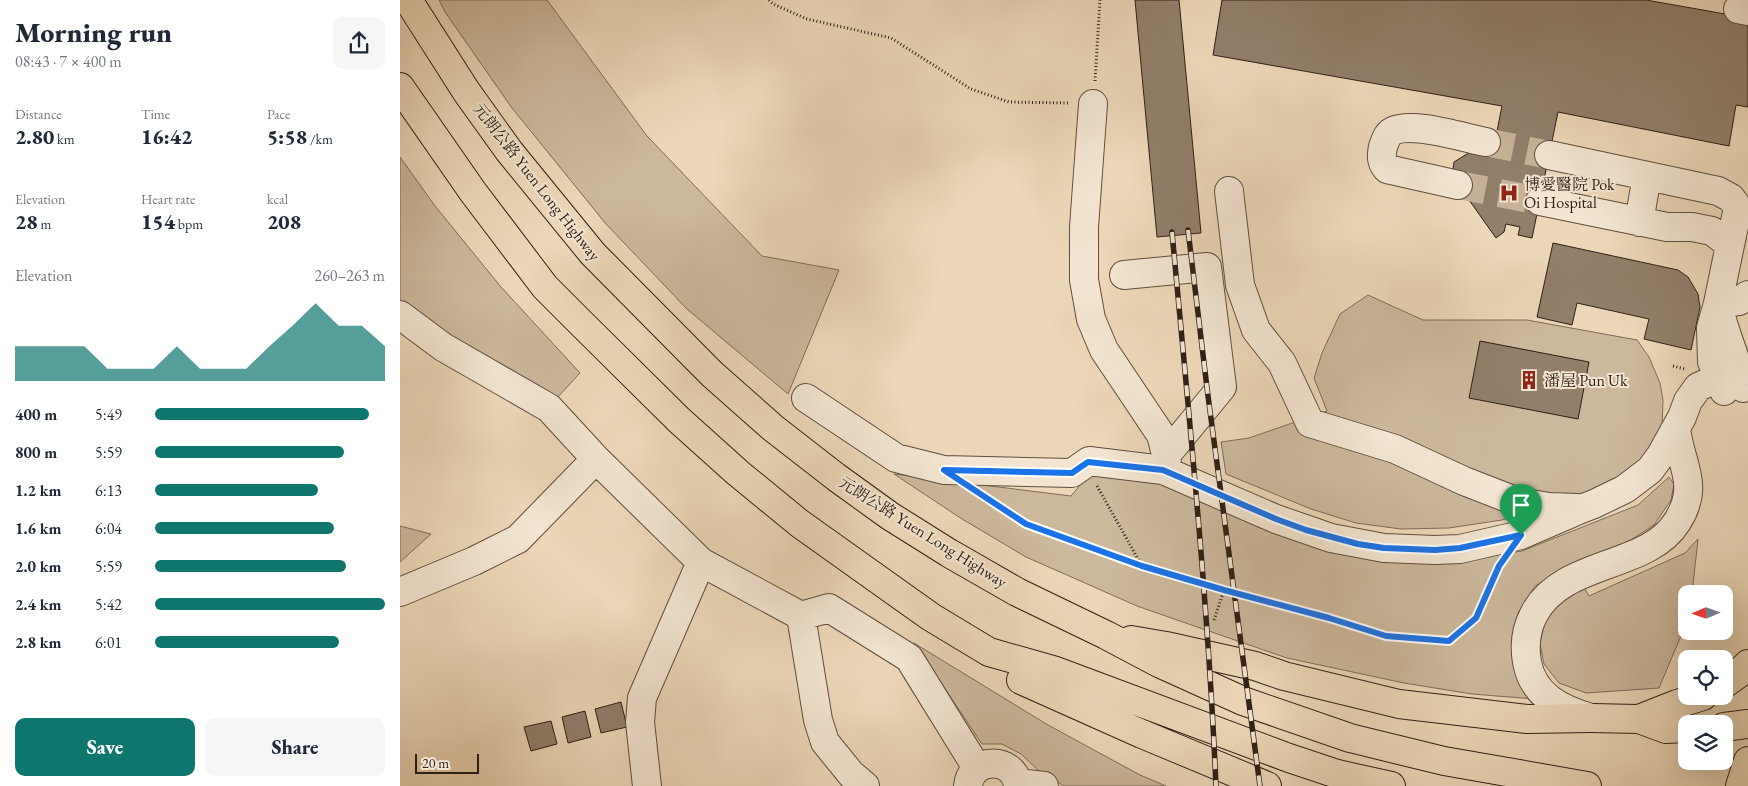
<!DOCTYPE html>
<meta charset="utf-8">
<style>
body{margin:0;font-family:"EB Garamond","Noto Serif TC",serif;background:#f6f6f7;color:#1f2937;height:100vh;display:flex;flex-direction:column;font-size:19px;white-space:nowrap}
*{box-sizing:border-box;margin:0}
p{font-size:16px;color:#747a83}
.icon{flex:none;width:28px;height:28px;fill:none;stroke:currentColor;stroke-width:2;stroke-linecap:round;stroke-linejoin:round}
.map{position:relative;flex:1;overflow:hidden}
.panel{display:flex;flex-direction:column;background:#fff;width:400px}
.panel>*{flex:none}
.needle{width:32px;rotate:268deg}
.tools{position:absolute;left:1278px;top:585px;display:grid;gap:10px}
.tools a{display:grid;place-items:center;width:55px;height:55px;border-radius:10px;background:#fff;box-shadow:0 5px 20px #0002;font-size:25px}
.scale{position:absolute;left:15px;bottom:12px;width:64px;box-sizing:border-box;padding-left:5px;border:2px solid #2f2016;border-top:0;font-size:14px;line-height:18px;white-space:nowrap;color:#2f2016;-webkit-text-stroke:4px #f3e5d1;paint-order:stroke}
.pin{position:absolute;display:grid;place-items:center;width:42px;height:42px;color:#fff;margin:-51px -21px;border-radius:50% 50% 50% 0;rotate:-45deg;box-shadow:0 0 5px #0007}
.pin .icon{rotate:45deg}
.round{display:grid;place-items:center;flex:none;width:52px;height:52px;border-radius:10px;background:#f6f6f7}
.overview{display:flex;align-items:center;justify-content:space-between;height:85px;padding:0 15px}
h1{font-size:28px;font-weight:800;line-height:38px}
.metrics{display:grid;grid-template-columns:repeat(3,1fr);gap:8px;height:85px;padding:5px 15px}
.metrics div{display:grid;align-content:center}
.metrics b{font-size:21px;font-weight:800}
.metrics small{font-size:14px;font-weight:400}
.metrics p{font-size:14px}
.chart{height:140px;padding:10px 15px}
.chart p{display:flex;justify-content:space-between}
.chart svg{width:100%;height:90px;margin-top:5px;fill:#0f766e;opacity:.7}
.button{display:flex;gap:10px;margin-top:auto;padding:10px 15px}
.button a{flex:1;height:58px;border-radius:10px;background:#0f766e;color:#fff;font-size:20px;font-weight:800;line-height:58px;text-align:center}
.button a+a{background:#f6f6f7;color:#1f2937}
ul{padding:0 15px;list-style:none;font-size:16px}
li{display:grid;grid-template-columns:80px 60px 1fr;align-items:center;height:38px}
li i{height:12px;border-radius:6px;background:#0f766e}
main{display:flex;flex:1;min-height:0}
.map>svg:first-child{display:block}
.green{fill:#ccb89c;stroke:#7e6c59}
.building{fill:#917f6a;stroke:#2f2016}
.lines{fill:none;stroke-linecap:round;stroke-linejoin:round}
.minor-tunnel{stroke:#c6b298;stroke-width:28;stroke-dasharray:28 14;stroke-linecap:butt}
.minor-casing{stroke:#5e4e3e;stroke-width:30}
.major-casing{stroke:#2f2016;stroke-width:30}
.highway-casing{stroke:#2f2016;stroke-width:30}
.path{stroke:#2f2016;stroke-width:3;stroke-dasharray:1 2.5;stroke-linecap:butt}
.minor{stroke:#f3e5d1;stroke-width:28}
.major{stroke:#ecd7b8;stroke-width:28}
.highway{stroke:#ecd7b8;stroke-width:28}
.rail-casing{stroke:#2f2016;stroke-width:5.5}
.rail{stroke:#f3e5d1;stroke-width:4;stroke-dasharray:11;stroke-linecap:butt}
.route-casing{stroke:#fff;stroke-width:10}
.route{stroke:#1a73e8;stroke-width:6}
.labels{text-anchor:middle;dominant-baseline:central;stroke-width:4;stroke-linejoin:round;paint-order:stroke}
.street-label{font-size:16px;fill:#2f2016;stroke:#f3e5d1}
.poi-label{font-size:16px;fill:#2f2016;stroke:#f3e5d1;text-anchor:start}
</style>
<main>
<section class="panel">
<div class="overview"><div><h1>Morning run</h1><p>08:43 · 7 × 400 m</p></div><a class="round"><svg class="icon" aria-label="share" viewBox="0 0 24 24"><path d="M12 15V3M7 8l5-5 5 5M5 13v7h14v-7"/></svg></a></div>
<div class="metrics">
<div><p>Distance</p><b>2.80<small> km</small></b></div>
<div><p>Time</p><b>16:42</b></div>
<div><p>Pace</p><b>5:58<small> /km</small></b></div>
</div>
<div class="metrics">
<div><p>Elevation</p><b>28<small> m</small></b></div>
<div><p>Heart rate</p><b>154<small> bpm</small></b></div>
<div><p>kcal</p><b>208</b></div>
</div>
<div class="chart"><p><span>Elevation</span>260–263 m</p>
<svg viewBox="0 0 160 44" preserveAspectRatio="none"><path d="M0 44V27L10 27L20 27L30 27L40 38L50 38L60 38L70 27L80 38L90 38L100 38L110 27L120 17L130 6L140 17L150 17L160 27V44z"/></svg>
</div>
<ul>
<li><b>400 m</b>5:49<i style="width:93%"></i></li>
<li><b>800 m</b>5:59<i style="width:82%"></i></li>
<li><b>1.2 km</b>6:13<i style="width:71%"></i></li>
<li><b>1.6 km</b>6:04<i style="width:78%"></i></li>
<li><b>2.0 km</b>5:59<i style="width:83%"></i></li>
<li><b>2.4 km</b>5:42<i style="width:100%"></i></li>
<li><b>2.8 km</b>6:01<i style="width:80%"></i></li>
</ul>
<div class="button"><a>Save</a><a>Share</a></div>
</section>
<div class="map">
<svg width="1348" height="786" viewBox="0 0 1348 786">
<rect width="100%" height="100%" fill="#ecd7b8"/>
<filter id="stains"><feTurbulence type="fractalNoise" baseFrequency=".004" numOctaves="4"/><feColorMatrix values="0 0 0 0 .2 0 0 0 0 .09 0 0 0 0 .02 0 0 0 .5 -.17"/></filter>
<radialGradient id="worn" r=".72"><stop offset=".6" stop-color="#630" stop-opacity="0"/><stop offset="1" stop-color="#630" stop-opacity=".3"/></radialGradient>
<path class="green" d="M 39,0 L 147,0 L 247,136 L 362,256 L 439,270 L 388,394 L 287,309 L 206,224 L 112,108 L 45,12 Z
M 0,157 L 35,206 L 101,287 L 180,373 L 157,398 L 47,340 L 0,304 Z
M 968,295 L 1023,320 L 1127,320 L 1237,340 L 1249,357 L 1260,383 L 1263,400 L 1262,429 L 1248,458 L 1212,482 L 1169,500 L 1102,520 L 1049,528 L 1001,529 L 956,523 L 911,509 L 826,474 L 821,442 L 849,438 L 927,411 L 914,378 L 922,353 L 940,314 Z
M 695,467 L 765,475 L 1049,562 L 1122,551 L 1238,505 L 1269,477 L 1274,484 L 1271,500 L 1254,525 L 1220,547 L 1171,565 L 1135,586 L 1118,613 L 1114,647 L 1134,699 L 1072,694 L 1004,683 L 887,658 L 800,628 L 737,606 L 626,557 L 562,519 L 494,474 L 671,496 Z
M 0,526 L 31,534 L 0,562 Z
M 1298,539 L 1292,594 L 1286,594 L 1286,624 L 1259,688 L 1186,693 L 1159,683 L 1144,664 L 1140,644 L 1145,620 L 1160,597 L 1183,586 L 1189,596 L 1285,553 Z
M 514,643 L 648,725 L 740,775 L 766,786 L 664,786 L 638,770 L 621,754 L 602,744 L 582,744 Z"/>
<path class="building" d="M 735,0 L 779,0 L 801,233 L 757,237 Z
M 822,0 L 1246,0 L 1348,18 L 1348,107 L 1336,105 L 1329,146 L 1158,112 L 1132,238 L 1118,235 L 1120,227 L 1106,224 L 1104,232 L 1096,238 L 1052,176 L 1054,162 L 1096,136 L 1102,106 L 813,55 Z
M 1153,243 L 1278,270 L 1288,277 L 1298,294 L 1300,307 L 1291,350 L 1244,339 L 1249,319 L 1177,303 L 1172,325 L 1137,317 Z
M 1080,341 L 1189,362 L 1178,419 L 1069,398 Z
M 221,702 L 227,727 L 201,733 L 195,709 Z
M 185,711 L 191,737 L 168,743 L 162,717 Z
M 151,721 L 157,744 L 131,751 L 124,727 Z"/>
<g class="lines">
<path class="minor-tunnel" d="M 1086,142 L 1149,155
M 1058,185 L 1140,201"/>
<g class="minor-casing">
<path id="minor" d="M 1338,9 L 1348,11
M 693,104 L 684,227 L 684,280 L 691,319 L 704,350 L 761,435 L 767,458 L 765,471
M 1058,185 L 987,169 C 981,162 981,156 983,147 C 985,141 987,134 993,131 C 1013,121 1064,138 1086,142
M 829,191 L 840,285 L 856,330 L 882,363 L 910,423 L 995,449 L 1064,481 L 1118,502 L 1149,507 L 1177,508
M 1140,201 L 1267,227 L 1292,227 L 1312,231 L 1330,245 L 1338,208 L 1331,198 L 1318,191 L 1149,155
M 1239,222 L 1247,176
M 724,275 L 807,267 L 822,387 L 767,454
M 1318,303 L 1339,301 L 1348,295
M 1319,308 C 1325,336 1338,361 1343,388
M 0,315 L 43,347 L 149,408 L 196,459 L 301,562 L 401,616 L 429,608 L 509,658 L 577,768
M 1324,391 L 1312,362 L 1311,328 L 1318,303 L 1330,245
M 406,398 L 496,458 L 544,470 L 672,473 L 689,461 L 763,470 L 876,519 L 931,538 L 984,548 L 1035,550 L 1060,549 L 1121,535 L 1181,509 L 1194,504 L 1225,489 L 1250,470 L 1261,455 L 1282,417 L 1288,401 L 1298,387 L 1318,378 L 1348,370
M 0,592 L 74,561 L 118,539 L 196,459
M 401,616 L 418,720 L 425,742 L 451,774 L 465,786
M 1191,718 C 1161,709 1133,696 1127,662 C 1124,645 1126,629 1134,614 C 1162,560 1248,569 1277,522 C 1301,485 1280,465 1276,428
M 618,783 L 644,786
M 247,786 L 240,722 L 242,698 L 301,562
M 568,786 C 571,756 615,756 618,786"/>
</g>
<g class="major-casing">
<path id="major" d="M 1324,684 L 1338,674 L 1348,664
M 1191,718 L 1239,719 L 1266,729 L 1286,728
M 1239,719 L 1277,704 L 1303,696
M 1324,727 L 1348,724
M 1340,786 L 1348,761"/>
</g>
<g class="highway-casing">
<path id="highway" d="M 8,0 L 66,91 L 109,151 L 193,254 L 312,374 L 373,428 L 436,477 L 490,516 L 549,553 L 617,592 L 706,635 L 759,663 L 843,701 L 950,738 L 1044,761 L 1187,786
M 0,87 L 73,192 L 145,287 L 181,323 L 279,420 L 338,473 L 399,523 L 500,595 L 531,617 L 589,652 L 656,671 L 889,758 L 937,774 L 991,786
M 731,640 L 766,646 L 855,666 L 884,676 L 999,704 L 1127,719 L 1191,718
M 621,680 L 742,734 L 867,786"/>
</g>
<path class="path" d="M 369,0 L 373,4 L 407,19 L 491,38 L 571,89 L 609,102 L 670,103
M 695,81 L 700,0
M 1273,366 L 1285,369
M 697,486 L 742,566 L 824,590 L 929,618 L 986,636 L 1049,641 L 1076,618 L 1100,564
M 584,496 L 626,524 L 742,566
M 814,620 L 824,590"/>
<use href="#minor" class="minor"/>
<use href="#major" class="major"/>
<use href="#highway" class="highway"/>
<g class="rail-casing">
<path id="rail" d="M 788,230 L 808,396 L 860,786
M 772,232 C 789,416 808,601 816,786"/>
</g>
<use href="#rail" class="rail"/>
</g>
<g class="lines">
<g class="route-casing">
<path id="route" d="M 688,462 L 763,470 L 876,519 L 906,530 L 958,544 L 984,548 L 1035,550 L 1060,548 L 1121,535 L 1099,566 L 1076,618 L 1049,641 L 986,636 L 929,618 L 824,590 L 742,566 L 626,524 L 544,470 L 672,473 Z"/>
</g>
<use href="#route" class="route"/>
</g>
<defs>
<g id="hospital-bare" transform="scale(1.5)"><path d="M-5-5h3v3.5h4V-5h3V5h-3V1.5h-4V5h-3Z" fill="#8f2418" stroke="#f3e5d1" stroke-width="2.5" paint-order="stroke"/></g>
<g id="building-bare" transform="scale(1.5)"><path d="M-4-6H4V6H1V3H-1V6H-4ZM-2.5-4.3h1.7v1.8h-1.7ZM.8-4.3h1.7v1.8H.8ZM-2.5-1h1.7V.8h-1.7ZM.8-1h1.7V.8H.8Z" fill="#8f2418" stroke="#f3e5d1" stroke-width="2.5" paint-order="stroke"/></g>
</defs>
<g fill-rule="evenodd">
<use href="#hospital-bare" x="1109" y="193"/>
<use href="#building-bare" x="1129" y="380"/>
</g>
<g class="labels">
<g class="street-label">
<text transform="translate(137 182) rotate(52)">元朗公路 Yuen Long Highway</text>
<text transform="translate(523 532) rotate(32)">元朗公路 Yuen Long Highway</text>
</g>
<g class="poi-label">
<text x="1124" y="184">博愛醫院 Pok<tspan x="1124" dy="18">Oi Hospital</tspan></text>
<text x="1144" y="380">潘屋 Pun Uk</text>
</g>
</g>
<rect width="100%" height="100%" filter="url(#stains)"/>
<rect width="100%" height="100%" fill="url(#worn)"/>
</svg>
<div class="tools">
<a><svg class="needle" viewBox="-14 -14 28 28"><path d="M0-13l5 13h-10z" fill="#e53935"/><path d="M0 13l5-13h-10z" fill="#747a83"/></svg></a>
<a><svg class="icon" aria-label="locate" viewBox="0 0 24 24"><circle cx="12" cy="12" r="6"/><path d="M12 2v4M12 18v4M2 12h4M18 12h4"/></svg></a>
<a><svg class="icon" aria-label="layers" viewBox="0 0 24 24"><path d="M12 4l9 5-9 5-9-5zM3 14l9 5 9-5"/></svg></a>
</div>
<div class="scale">20 m</div>
<div class="pin" style="left:1121px;top:535px;background:#1e9e55"><svg class="icon" aria-label="arrive" viewBox="0 0 24 24"><path d="M6 21V4h12l-3 4 3 4H6"/></svg></div>
</div>
</main>
